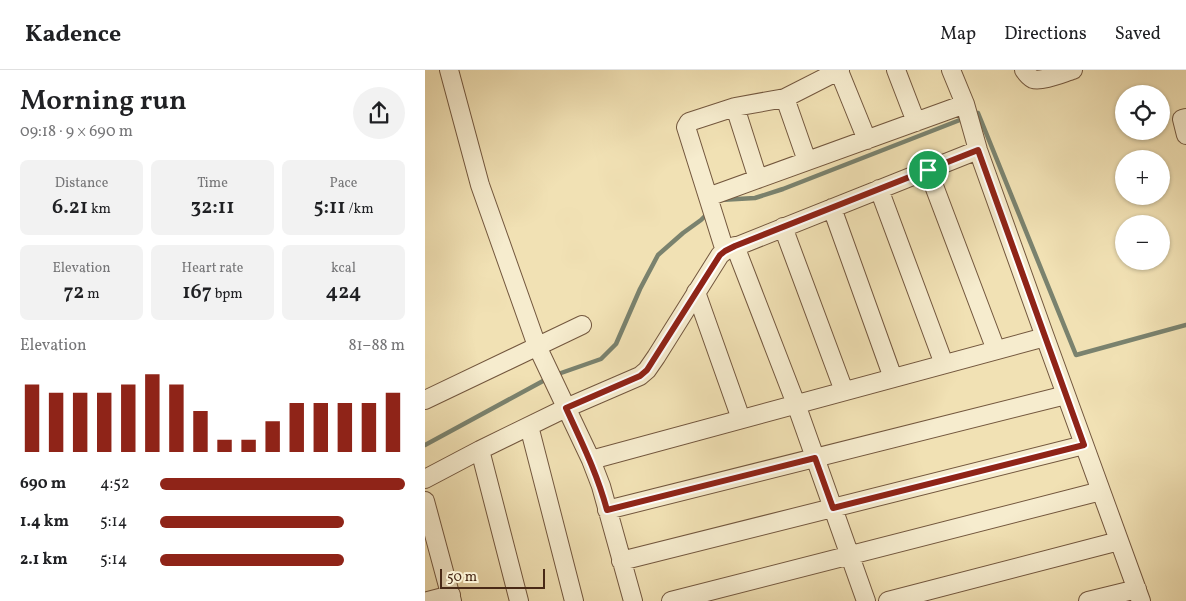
<!DOCTYPE html>
<meta charset="utf-8">
<style>
body{margin:0;font-family:Vollkorn,serif;background:#f2f2f2;color:#202124;height:100vh;display:flex;flex-direction:column;font-size:19px;white-space:nowrap}
*{box-sizing:border-box;margin:0}
p{font-size:16px;color:#757577}
.icon{flex:none;width:28px;height:28px;fill:none;stroke:currentColor;stroke-width:2;stroke-linecap:round;stroke-linejoin:round}
.map{position:relative;flex:1;overflow:hidden}
.side{display:flex;flex-direction:column;background:#fff;width:425px}
.side>*{flex:none}
.fabs{position:absolute;left:690px;top:15px;display:grid;gap:10px}
.fabs a{display:grid;place-items:center;width:55px;height:55px;border-radius:50%;background:#fff;box-shadow:0 1px 4px #0004;font-size:25px}
.scale{position:absolute;left:15px;bottom:12px;width:105px;box-sizing:border-box;padding-left:5px;border:2px solid #492916;border-top:0;font-size:14px;line-height:18px;white-space:nowrap;color:#492916;-webkit-text-stroke:4px #f6ecce;paint-order:stroke}
.pin{position:absolute;display:grid;place-items:center;width:42px;height:42px;color:#fff;margin:-21px;border:2px solid #fff;border-radius:50%;box-shadow:0 1px 5px #0007}
.round{display:grid;place-items:center;flex:none;width:52px;height:52px;border-radius:26px;background:#f2f2f2}
.head{display:flex;align-items:center;justify-content:space-between;height:85px;padding:0 20px}
h1{font-size:28px;font-weight:600;line-height:38px}
.figures{display:grid;grid-template-columns:repeat(3,1fr);gap:8px;height:85px;padding:5px 20px}
.figures div{display:grid;align-content:center;border-radius:8px;background:#f2f2f2;text-align:center}
.figures b{font-size:21px;font-weight:600}
.figures small{font-size:14px;font-weight:400}
.figures p{font-size:14px}
.chart{height:140px;padding:10px 20px}
.chart p{display:flex;justify-content:space-between}
.chart svg{width:100%;height:90px;margin-top:5px;stroke:#8f2418;stroke-width:6}
ul{padding:0 20px;list-style:none;font-size:16px}
li{display:grid;grid-template-columns:80px 60px 1fr;align-items:center;height:38px}
li i{height:12px;border-radius:6px;background:#8f2418}
header{display:flex;align-items:center;gap:30px;box-sizing:border-box;height:70px;padding:0 25px;background:#fff;border-bottom:1px solid #e0e0e0}
header strong{font-size:24px}
nav{display:flex;gap:28px;margin-inline-start:auto;font-size:18px}
main{display:flex;flex:1;min-height:0}
.map>svg:first-child{display:block}
.lines{fill:none;stroke-linecap:round;stroke-linejoin:round}
.stream{stroke:#7a826e;stroke-width:4.5}
.minor-casing{stroke:#73573e;stroke-width:20}
.minor{stroke:#f6ecce;stroke-width:18}
.route-casing{stroke:#fff;stroke-width:10}
.route{stroke:#8f2418;stroke-width:6}
</style>
<header>
<strong>Kadence</strong>
<nav><a>Map</a><a>Directions</a><a>Saved</a></nav>
</header>
<main>
<section class="side">
<div class="head"><div><h1>Morning run</h1><p>09:18 · 9 × 690 m</p></div><a class="round"><svg class="icon" aria-label="share" viewBox="0 0 24 24"><path d="M12 15V3M7 8l5-5 5 5M5 13v7h14v-7"/></svg></a></div>
<div class="figures">
<div><p>Distance</p><b>6.21<small> km</small></b></div>
<div><p>Time</p><b>32:11</b></div>
<div><p>Pace</p><b>5:11<small> /km</small></b></div>
</div>
<div class="figures">
<div><p>Elevation</p><b>72<small> m</small></b></div>
<div><p>Heart rate</p><b>167<small> bpm</small></b></div>
<div><p>kcal</p><b>424</b></div>
</div>
<div class="chart"><p><span>Elevation</span>81–88 m</p>
<svg viewBox="0 0 160 44" preserveAspectRatio="none"><path d="M5 44V11M15 44V15M25 44V15M35 44V15M45 44V11M55 44V6M65 44V11M75 44V24M85 44V38M95 44V38M105 44V29M115 44V20M125 44V20M135 44V20M145 44V20M155 44V15"/></svg>
</div>
<ul>
<li><b>690 m</b>4:52<i style="width:100%"></i></li>
<li><b>1.4 km</b>5:14<i style="width:75%"></i></li>
<li><b>2.1 km</b>5:14<i style="width:75%"></i></li>
</ul>
</section>
<div class="map">
<svg width="761" height="531" viewBox="0 0 761 531">
<rect width="100%" height="100%" fill="#f1e1b4"/>
<filter id="stains"><feTurbulence type="fractalNoise" baseFrequency=".004" numOctaves="4"/><feColorMatrix values="0 0 0 0 .2 0 0 0 0 .09 0 0 0 0 .02 0 0 0 .5 -.17"/></filter>
<radialGradient id="worn" r=".72"><stop offset=".6" stop-color="#630" stop-opacity="0"/><stop offset="1" stop-color="#630" stop-opacity=".3"/></radialGradient>
<g class="lines">
<path class="stream" d="M 547,45 L 553,43 L 651,285 L 761,255
M 295,130 L 330,128 L 358,119 L 540,48
M 136,303 L 176,289 L 191,274 L 215,219 L 233,185 L 258,163 L 276,150 L 283,143
M 0,375 L 118,311"/>
<g class="minor-casing">
<path id="minor" d="M 24,0 L 55,115 L 112,276 L 166,390 L 176,416 L 208,531
M 471,0 L 491,52
M 526,0 L 540,34 L 553,80 L 620,267 L 716,531
M 599,0 C 601,3 604,7 608,9 C 616,12 638,3 648,0
M 414,1 L 442,70
M 360,28 L 382,91
M 310,37 L 333,109
M 761,48 L 757,49 L 761,65
M 503,100 L 571,280
M 454,119 L 519,294
M 283,127 L 540,34
M 407,138 L 468,308
M 358,157 L 419,321
M 310,176 L 371,334 L 441,531
M 300,181 L 261,57 L 264,52 L 310,37 L 360,28 L 415,0
M 271,222 L 316,349
M 0,330 L 157,255
M 104,356 L 149,531
M 55,380 L 94,531
M 166,390 L 620,267
M 0,409 L 55,380 L 141,338 L 215,306 L 222,300 L 231,287 L 295,185 L 300,181 L 553,80
M 0,431 L 27,531
M 182,440 L 641,325
M 196,491 L 659,375
M 3,531 L 26,525
M 246,531 L 676,421
M 463,531 L 694,471
M 663,531 L 712,519"/>
</g>
<use href="#minor" class="minor"/>
</g>
<g class="lines">
<g class="route-casing">
<path id="route" d="M 553,80 L 659,375 L 408,438 L 390,388 L 182,440 C 172,403 157,373 141,338 L 215,306 L 222,300 L 295,185 L 300,181 L 310,176 Z"/>
</g>
<use href="#route" class="route"/>
</g>
<rect width="100%" height="100%" filter="url(#stains)"/>
<rect width="100%" height="100%" fill="url(#worn)"/>
</svg>
<div class="fabs">
<a><svg class="icon" aria-label="locate" viewBox="0 0 24 24"><circle cx="12" cy="12" r="6"/><path d="M12 2v4M12 18v4M2 12h4M18 12h4"/></svg></a>
<a>+</a>
<a>−</a>
</div>
<div class="scale">50 m</div>
<div class="pin" style="left:503px;top:100px;background:#1e9e55"><svg class="icon" aria-label="arrive" viewBox="0 0 24 24"><path d="M6 21V4h12l-3 4 3 4H6"/></svg></div>
</div>
</main>
